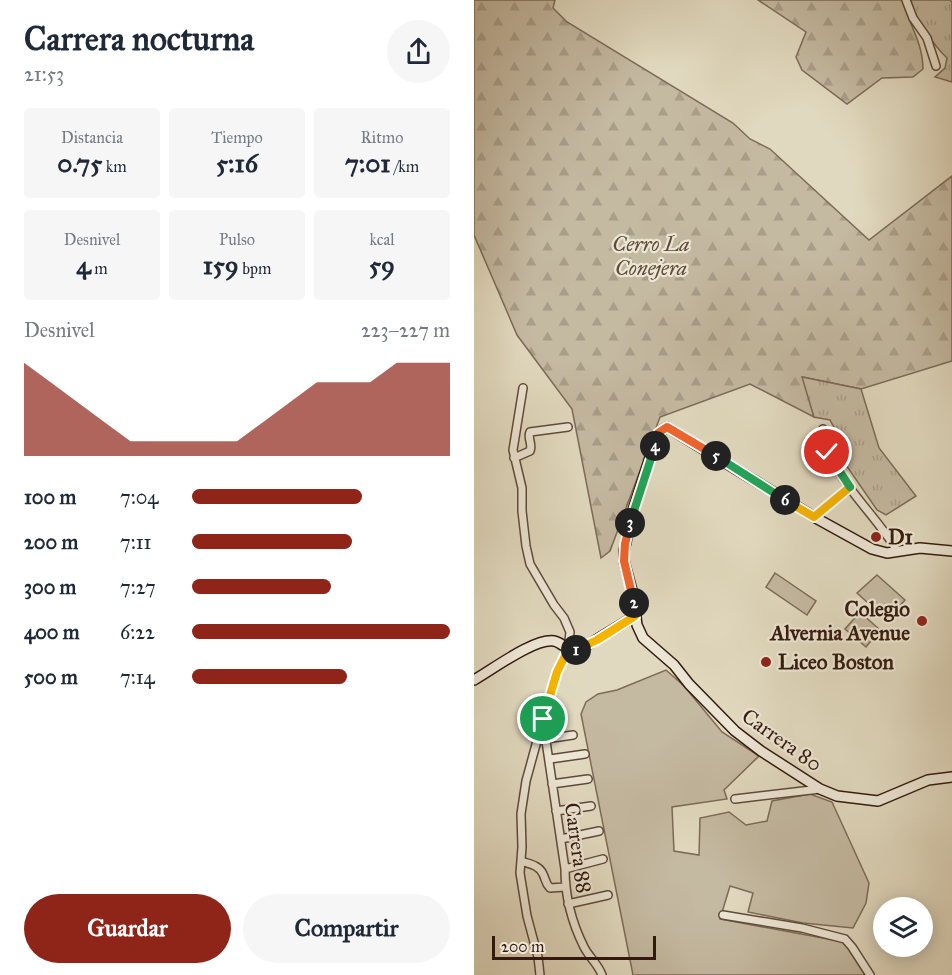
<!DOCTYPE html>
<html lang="es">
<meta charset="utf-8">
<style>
body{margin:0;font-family:"IM FELL Great Primer",serif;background:#f6f6f7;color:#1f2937;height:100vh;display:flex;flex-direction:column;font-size:22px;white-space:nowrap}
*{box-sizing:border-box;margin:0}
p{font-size:20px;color:#747a83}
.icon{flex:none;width:33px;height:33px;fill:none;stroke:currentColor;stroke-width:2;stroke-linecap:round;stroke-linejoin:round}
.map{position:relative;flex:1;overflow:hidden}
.sheet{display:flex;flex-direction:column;background:#fff;width:474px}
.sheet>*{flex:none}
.fabs{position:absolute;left:399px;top:897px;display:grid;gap:12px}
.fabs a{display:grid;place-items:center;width:60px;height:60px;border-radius:50%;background:#fff;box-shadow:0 3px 15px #0003;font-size:30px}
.scale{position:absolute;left:18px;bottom:15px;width:164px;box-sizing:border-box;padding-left:6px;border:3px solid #341a0e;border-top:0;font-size:16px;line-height:21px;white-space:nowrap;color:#341a0e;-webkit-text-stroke:4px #ece6d5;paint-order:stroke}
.pin{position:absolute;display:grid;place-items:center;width:51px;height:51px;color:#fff;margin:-26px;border:3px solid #fff;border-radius:50%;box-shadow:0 2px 6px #0007}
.km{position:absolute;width:30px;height:30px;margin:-15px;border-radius:50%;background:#222;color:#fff;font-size:16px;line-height:30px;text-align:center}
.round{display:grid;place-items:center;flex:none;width:63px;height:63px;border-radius:32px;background:#f6f6f7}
.headline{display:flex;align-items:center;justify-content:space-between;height:102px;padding:0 24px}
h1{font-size:33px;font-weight:800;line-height:45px}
.figures{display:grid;grid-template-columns:repeat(3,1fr);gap:9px;height:102px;padding:6px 24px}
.figures div{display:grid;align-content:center;border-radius:6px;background:#f6f6f7;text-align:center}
.figures b{font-size:26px;font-weight:800}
.figures small{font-size:16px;font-weight:400}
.figures p{font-size:16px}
.chart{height:168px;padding:12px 24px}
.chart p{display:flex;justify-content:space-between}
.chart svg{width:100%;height:108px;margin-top:6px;fill:#8f2418;opacity:.7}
.cta{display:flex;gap:12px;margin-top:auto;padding:12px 24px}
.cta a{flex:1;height:69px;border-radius:36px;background:#8f2418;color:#fff;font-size:24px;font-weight:800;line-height:69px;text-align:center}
.cta a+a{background:#f6f6f7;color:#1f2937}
ul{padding:0 24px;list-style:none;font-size:20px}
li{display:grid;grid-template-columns:96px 72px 1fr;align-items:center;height:45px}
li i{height:15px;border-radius:8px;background:#8f2418}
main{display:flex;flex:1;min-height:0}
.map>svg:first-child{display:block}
.green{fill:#c4b9a1;stroke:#7c6a58;stroke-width:1.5}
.forest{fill:url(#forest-firs);stroke:#7c6a58;stroke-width:1.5}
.park{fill:url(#park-tufts);stroke:#7c6a58;stroke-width:1.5}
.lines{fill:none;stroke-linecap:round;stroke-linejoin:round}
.street-casing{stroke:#5f4a3a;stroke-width:10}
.secondary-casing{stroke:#341a0e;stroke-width:12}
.street{stroke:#ece6d5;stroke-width:7}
.secondary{stroke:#ece6d5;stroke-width:9}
.split-1-casing{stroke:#fff;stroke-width:12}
.split-2-casing{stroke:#fff;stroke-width:12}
.split-3-casing{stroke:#fff;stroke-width:12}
.split-4-casing{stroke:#fff;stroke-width:12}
.split-5-casing{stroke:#fff;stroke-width:12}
.split-6-casing{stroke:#fff;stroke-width:12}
.split-7-casing{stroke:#fff;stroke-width:12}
.split-8-casing{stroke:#fff;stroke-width:12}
.split-1{stroke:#f5b400;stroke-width:8}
.split-2{stroke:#f5b400;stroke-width:8}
.split-3{stroke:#f0652b;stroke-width:8}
.split-4{stroke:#22a559;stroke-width:8}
.split-5{stroke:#f0652b;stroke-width:8}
.split-6{stroke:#22a559;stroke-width:8}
.split-7{stroke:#f5b400;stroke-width:8}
.split-8{stroke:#22a559;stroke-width:8}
.poi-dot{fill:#8f2418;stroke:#ece6d5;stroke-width:2}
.labels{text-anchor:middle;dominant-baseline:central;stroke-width:4.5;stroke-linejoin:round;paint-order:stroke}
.park-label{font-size:21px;font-style:italic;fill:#5f4a3a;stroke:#ece6d5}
.poi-label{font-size:21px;font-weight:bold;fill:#341a0e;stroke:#ece6d5;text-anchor:start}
.street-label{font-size:21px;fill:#341a0e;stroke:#ece6d5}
</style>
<main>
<section class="sheet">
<div class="headline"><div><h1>Carrera nocturna</h1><p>21:53</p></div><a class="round"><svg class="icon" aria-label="share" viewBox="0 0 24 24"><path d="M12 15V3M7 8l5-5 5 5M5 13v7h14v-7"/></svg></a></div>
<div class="figures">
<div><p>Distancia</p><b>0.75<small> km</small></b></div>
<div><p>Tiempo</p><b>5:16</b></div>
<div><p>Ritmo</p><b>7:01<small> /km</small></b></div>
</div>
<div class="figures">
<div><p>Desnivel</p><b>4<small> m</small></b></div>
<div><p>Pulso</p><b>159<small> bpm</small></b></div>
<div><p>kcal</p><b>59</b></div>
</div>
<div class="chart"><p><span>Desnivel</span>223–227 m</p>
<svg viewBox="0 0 160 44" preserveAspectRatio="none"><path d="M0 44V6L10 14L20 22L30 30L40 38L50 38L60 38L70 38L80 38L90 30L100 22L110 14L120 14L130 14L140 6L150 6L160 6V44z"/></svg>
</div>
<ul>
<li><b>100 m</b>7:04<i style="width:66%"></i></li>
<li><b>200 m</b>7:11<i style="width:62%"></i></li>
<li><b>300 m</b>7:27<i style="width:54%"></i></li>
<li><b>400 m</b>6:22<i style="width:100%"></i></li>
<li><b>500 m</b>7:14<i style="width:60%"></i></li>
</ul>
<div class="cta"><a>Guardar</a><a>Compartir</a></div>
</section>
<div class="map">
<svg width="478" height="975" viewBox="0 0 478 975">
<defs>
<pattern id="forest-firs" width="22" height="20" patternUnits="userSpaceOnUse" patternTransform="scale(1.5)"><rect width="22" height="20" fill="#c4b9a1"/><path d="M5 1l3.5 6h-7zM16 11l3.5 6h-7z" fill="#a99e89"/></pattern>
<pattern id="park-tufts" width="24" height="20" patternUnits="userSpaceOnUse" patternTransform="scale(1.5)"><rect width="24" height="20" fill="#c4b9a1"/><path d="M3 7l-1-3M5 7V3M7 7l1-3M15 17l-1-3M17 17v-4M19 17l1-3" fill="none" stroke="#a99e89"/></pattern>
</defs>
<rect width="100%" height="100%" fill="#e1d9bf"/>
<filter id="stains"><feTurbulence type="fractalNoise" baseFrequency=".00333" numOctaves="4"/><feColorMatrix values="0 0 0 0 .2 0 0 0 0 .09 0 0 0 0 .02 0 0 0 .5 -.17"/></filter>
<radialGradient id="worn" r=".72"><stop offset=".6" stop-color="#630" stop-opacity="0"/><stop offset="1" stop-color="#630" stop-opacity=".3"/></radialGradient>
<path class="green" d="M 301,573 L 342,601 L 333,615 L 292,587 Z
M 403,575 L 431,600 L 413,620 L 383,593 Z
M 386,612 L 406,630 L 392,647 L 371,629 Z
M 192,670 L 210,686 L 248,732 L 285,756 L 250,790 L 253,799 L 198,807 L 200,851 L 225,855 L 226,818 L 255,812 L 272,825 L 293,821 L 298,801 L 336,794 L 358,802 L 395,883 L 392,903 L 379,928 L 329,923 L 274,912 L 279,893 L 256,886 L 246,919 L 370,942 L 391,975 L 159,975 L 107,714 L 112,702 L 124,694 L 143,690 Z"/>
<path class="forest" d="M 0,0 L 81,0 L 79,8 L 93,22 L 259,123 L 276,139 L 296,149 L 395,240 L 478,176 L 478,361 L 387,389 L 329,377 L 340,417 L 276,384 L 186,417 L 136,551 L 127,558 L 98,409 L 43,335 L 0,235 Z
M 284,0 L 428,0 C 435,24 449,43 449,69 L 439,77 L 408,78 L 373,104 L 328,70 L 322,57 L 332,32 Z"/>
<path class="park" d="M 437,0 L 476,0 L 478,2 L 478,82 L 461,77 L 471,68 L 473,58 C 461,47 439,16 437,0 Z
M 328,377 L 387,389 L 405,448 L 442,496 L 412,515 L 403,510 L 359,446 L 365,437 L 356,420 L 340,417 Z"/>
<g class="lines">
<g class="street-casing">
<path id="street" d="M 432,0 L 439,18 L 453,38 L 462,66
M 49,388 L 39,450 L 48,488 L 48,511 L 52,546 L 56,564 L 80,605 L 90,618 L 96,632 L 94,650 L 83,672 L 69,719 L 52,781 L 47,814 L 48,847 L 46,873 L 53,916 L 64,957 L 66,975
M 349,429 C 353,475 401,512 423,551
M 40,458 L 56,451 C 59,444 53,438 56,432 L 94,427
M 340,517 L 376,488
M 69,721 L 91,869 C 91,896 98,923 110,947 C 115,957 124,964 128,975
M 72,739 L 99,735
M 76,759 L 111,754
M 78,784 L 114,779
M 261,799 L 346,789
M 82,811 L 117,806
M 87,839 L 125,831
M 47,861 C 55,864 65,865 69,874 C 72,880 71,883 76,888 L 91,887
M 91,869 L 129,859
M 94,904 L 134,895
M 249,915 L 328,928 L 371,939 L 378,947 L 396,975"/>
</g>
<g class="secondary-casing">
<path id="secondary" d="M 478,551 L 446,548 L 413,553 L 398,549 L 340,517 L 193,427 L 184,433 L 159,510 L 150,551 L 150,561 L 159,594 L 163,625 L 169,638 L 200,665 L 215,684 L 261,731 L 287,751 L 346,789 L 363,796 L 404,801 L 454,780 L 478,777
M 0,680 C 18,670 60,638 80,641 C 86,642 91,647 96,651 L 112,646 L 161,616"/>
</g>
<use href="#street" class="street"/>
<use href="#secondary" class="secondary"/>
</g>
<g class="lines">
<g class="split-1-casing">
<path id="split-1" d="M 69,719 L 83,672 L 94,650 L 102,650"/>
</g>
<g class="split-2-casing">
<path id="split-2" d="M 102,650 L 123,640 L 161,616 L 160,603"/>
</g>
<g class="split-3-casing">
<path id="split-3" d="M 156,523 L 151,544 L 150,561 L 160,603"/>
</g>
<g class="split-4-casing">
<path id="split-4" d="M 156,523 L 181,446"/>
</g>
<g class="split-5-casing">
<path id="split-5" d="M 181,446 L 184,433 L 193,427 L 242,456"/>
</g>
<g class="split-6-casing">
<path id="split-6" d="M 242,456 L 311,500"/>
</g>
<g class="split-7-casing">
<path id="split-7" d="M 311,500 L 340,517 L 376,487"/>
</g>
<g class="split-8-casing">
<path id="split-8" d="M 353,452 L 376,487"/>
</g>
<use href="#split-1" class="split-1"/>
<use href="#split-2" class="split-2"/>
<use href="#split-3" class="split-3"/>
<use href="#split-4" class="split-4"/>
<use href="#split-5" class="split-5"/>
<use href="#split-6" class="split-6"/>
<use href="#split-7" class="split-7"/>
<use href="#split-8" class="split-8"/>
</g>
<g class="poi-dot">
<circle cx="402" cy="537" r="6"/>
<circle cx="448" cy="621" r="6"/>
<circle cx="292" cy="662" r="6"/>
</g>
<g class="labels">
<g class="park-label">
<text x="177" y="244">Cerro La<tspan x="177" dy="24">Conejera</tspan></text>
</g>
<g class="poi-label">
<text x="414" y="537">D1</text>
<text x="436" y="609" text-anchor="end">Colegio<tspan x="436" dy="24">Alvernia Avenue</tspan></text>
<text x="304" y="662">Liceo Boston</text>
</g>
<g class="street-label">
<text transform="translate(308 740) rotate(35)">Carrera 80</text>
<text transform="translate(104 848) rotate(82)">Carrera 88</text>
</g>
</g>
<rect width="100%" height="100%" filter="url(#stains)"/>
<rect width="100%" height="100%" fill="url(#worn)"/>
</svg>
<div class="fabs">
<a><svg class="icon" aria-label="layers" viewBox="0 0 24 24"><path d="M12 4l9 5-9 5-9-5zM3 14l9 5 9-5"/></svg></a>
</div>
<div class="scale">200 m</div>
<div class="pin" style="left:69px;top:719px;background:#1e9e55"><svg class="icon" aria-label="arrive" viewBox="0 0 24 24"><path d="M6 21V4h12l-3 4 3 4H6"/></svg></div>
<div class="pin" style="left:353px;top:452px;background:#d93025"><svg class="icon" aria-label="check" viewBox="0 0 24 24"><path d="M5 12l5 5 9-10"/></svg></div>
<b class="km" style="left:102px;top:650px">1</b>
<b class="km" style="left:160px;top:603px">2</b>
<b class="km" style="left:156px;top:523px">3</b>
<b class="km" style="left:181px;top:446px">4</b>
<b class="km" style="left:242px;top:456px">5</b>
<b class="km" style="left:311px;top:500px">6</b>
</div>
</main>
